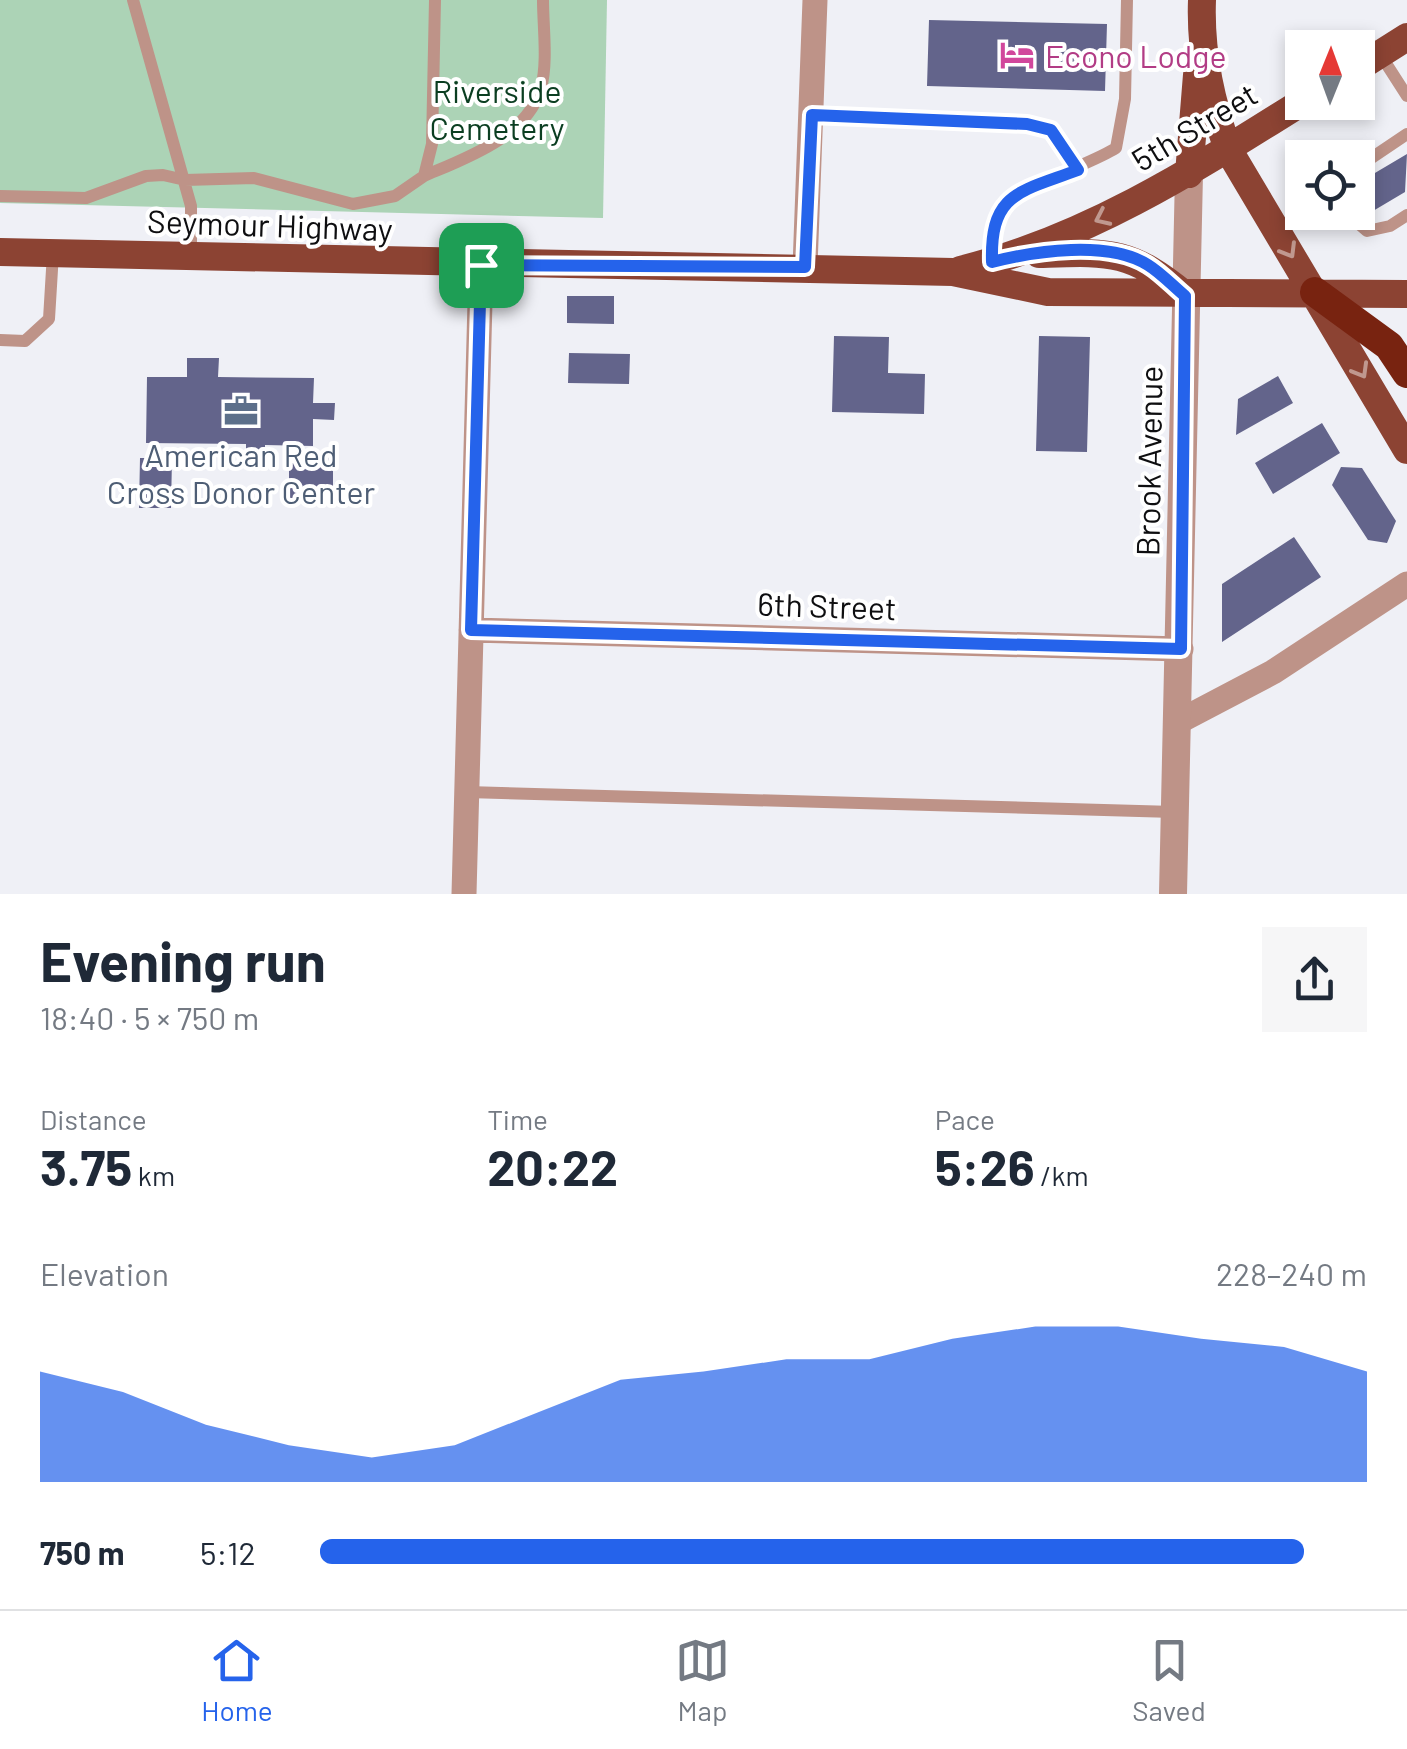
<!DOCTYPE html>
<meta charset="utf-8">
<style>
body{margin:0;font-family:Barlow,sans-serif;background:#f6f6f7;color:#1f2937;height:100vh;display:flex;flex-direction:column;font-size:38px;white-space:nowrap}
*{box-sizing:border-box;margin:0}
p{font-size:32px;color:#747a83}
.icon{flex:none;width:55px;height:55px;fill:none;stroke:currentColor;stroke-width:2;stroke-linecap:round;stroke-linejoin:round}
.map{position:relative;height:894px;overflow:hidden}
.details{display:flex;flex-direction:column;background:#fff;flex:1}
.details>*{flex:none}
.needle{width:65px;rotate:1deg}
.buttons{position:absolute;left:1285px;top:30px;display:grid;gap:20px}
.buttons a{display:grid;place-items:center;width:90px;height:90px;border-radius:0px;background:#fff;box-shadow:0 5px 15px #0003;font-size:50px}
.pin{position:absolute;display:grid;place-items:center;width:85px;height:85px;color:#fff;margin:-42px;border-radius:20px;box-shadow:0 5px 15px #0006}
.round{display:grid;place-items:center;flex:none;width:105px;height:105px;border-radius:0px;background:#f6f6f7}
.head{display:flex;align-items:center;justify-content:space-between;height:170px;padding:0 40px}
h1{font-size:55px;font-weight:700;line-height:75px}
.metrics{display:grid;grid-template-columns:repeat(3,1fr);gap:15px;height:170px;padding:10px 40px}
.metrics div{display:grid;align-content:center}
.metrics b{font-size:50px;font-weight:700}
.metrics small{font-size:28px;font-weight:400}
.metrics p{font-size:28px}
.chart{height:280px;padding:20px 40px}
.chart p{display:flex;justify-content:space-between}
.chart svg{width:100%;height:180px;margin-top:10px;fill:#2563eb;opacity:.7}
ul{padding:0 40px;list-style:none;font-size:32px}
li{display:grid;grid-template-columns:160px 120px 1fr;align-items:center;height:75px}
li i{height:25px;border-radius:12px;background:#2563eb}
.menu{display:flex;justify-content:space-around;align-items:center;height:140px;border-top:2px solid #e0e1e3;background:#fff;font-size:28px;color:#747a83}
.menu a{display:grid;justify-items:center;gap:5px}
.menu .on{color:#2563eb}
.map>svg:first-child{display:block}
.green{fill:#acd3b6}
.building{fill:#63648b}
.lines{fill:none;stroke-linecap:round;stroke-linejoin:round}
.service{stroke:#be9388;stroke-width:12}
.minor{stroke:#be9388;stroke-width:25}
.tertiary{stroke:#be9388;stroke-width:28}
.primary{stroke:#8c4333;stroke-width:28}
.motorway{stroke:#782310;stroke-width:30}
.oneway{stroke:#c0988f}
.route-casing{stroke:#fff;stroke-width:20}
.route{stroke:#2563eb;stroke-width:12}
.labels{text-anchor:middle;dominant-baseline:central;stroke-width:8;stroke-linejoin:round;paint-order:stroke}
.hotel-label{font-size:32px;fill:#b23c85;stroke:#fff;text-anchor:start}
.park-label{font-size:32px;fill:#0b3e21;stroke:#fff}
.street-label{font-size:32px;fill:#0e0e10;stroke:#fff}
.service-label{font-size:32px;fill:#4e5e75;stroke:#fff}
</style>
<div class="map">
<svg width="1407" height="894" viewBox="0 0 1407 894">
<rect width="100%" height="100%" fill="#eff0f6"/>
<path class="green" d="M 0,0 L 607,0 L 603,218 L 0,203 Z"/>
<path class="building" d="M 929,20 L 1107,24 L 1105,91 L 927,86 Z
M 1407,154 L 1405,192 L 1373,211 L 1358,183 Z
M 567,296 L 614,296 L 614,324 L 567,323 Z
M 834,336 L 889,337 L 888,373 L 925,374 L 924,414 L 832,412 Z
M 1039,336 L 1090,337 L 1087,452 L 1036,451 Z
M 569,353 L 630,354 L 629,384 L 568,383 Z
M 187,358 L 219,358 L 218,377 L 314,378 L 313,403 L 335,403 L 334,420 L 313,419 L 313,446 L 265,445 L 265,456 L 246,455 L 246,444 L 146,443 L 147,377 L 187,377 Z
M 1278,376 L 1293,403 L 1236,435 L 1238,399 Z
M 1322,423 L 1340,453 L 1273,494 L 1255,463 Z
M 289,457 L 333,457 L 333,499 L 289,499 Z
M 140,458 L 172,458 L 171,508 L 139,508 Z
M 1341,467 L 1362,468 L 1396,521 L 1387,543 L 1368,540 L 1332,485 Z
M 1294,537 L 1321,577 L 1222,642 L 1222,584 Z"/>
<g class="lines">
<path class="service" d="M 133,0 L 191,206 L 191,257
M 1380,54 L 1407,96
M 812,115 L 1027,124 L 1051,130 L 1078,169
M 1358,167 L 1407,134
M 424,176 C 466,158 527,137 541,88 C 548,62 543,27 543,0
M 0,196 L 86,198 L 146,176 L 163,175 L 185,180 L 254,178 L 353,204 L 395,196 L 424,176 L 432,144 L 435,0
M 1345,212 L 1367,231 L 1390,226 L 1407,215
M 992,260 C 992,250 990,238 992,228 C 998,191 1085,168 1116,148 L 1125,99 L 1127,0
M 0,340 L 25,341 L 49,319 L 53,253
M 467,792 L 1174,812"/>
<path class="minor" d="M 805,267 L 815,0
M 471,630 L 1181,649
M 1178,722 L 1273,672 L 1407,584
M 464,894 L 481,265"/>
<path class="tertiary" d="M 1173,894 L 1189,174"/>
<path class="primary" d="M 1202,0 C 1200,52 1210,100 1228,149 L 1407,450
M 1358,68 L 1407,37
M 1189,174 L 1197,75
M 0,252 L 953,272 L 1048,292 L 1407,294
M 1039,254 C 1109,252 1129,249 1185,295
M 960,270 C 1086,239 1194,170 1302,102"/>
<path class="motorway" d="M 1315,292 L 1389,346 L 1407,373"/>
</g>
<defs><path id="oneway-chevron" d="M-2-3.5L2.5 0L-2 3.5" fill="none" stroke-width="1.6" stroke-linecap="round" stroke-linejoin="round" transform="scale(2.5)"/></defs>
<g class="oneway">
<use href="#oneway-chevron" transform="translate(1102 218) rotate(155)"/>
<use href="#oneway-chevron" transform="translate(1289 251) rotate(59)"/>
<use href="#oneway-chevron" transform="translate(1361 371) rotate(60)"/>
</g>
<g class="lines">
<g class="route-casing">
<path id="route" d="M 812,115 L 1027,124 L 1051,130 L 1078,170 C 1020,192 990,192 992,262 C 1035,251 1108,240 1148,265 C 1161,273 1173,286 1185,296 L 1181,649 L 471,630 L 481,265 L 805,267 Z"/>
</g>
<use href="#route" class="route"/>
</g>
<defs>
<g id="hotel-bare" transform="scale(2.7)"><path d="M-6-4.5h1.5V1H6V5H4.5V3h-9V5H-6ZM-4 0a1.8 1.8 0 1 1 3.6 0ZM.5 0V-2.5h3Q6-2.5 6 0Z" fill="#d1479c" stroke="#fff" stroke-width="2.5" paint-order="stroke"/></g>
<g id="office-bare" transform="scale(2.7)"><path d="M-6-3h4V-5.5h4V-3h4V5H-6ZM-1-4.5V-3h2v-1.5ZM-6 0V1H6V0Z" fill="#5c6f8a" stroke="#fff" stroke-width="2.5" paint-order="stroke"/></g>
</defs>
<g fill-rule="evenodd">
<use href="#hotel-bare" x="1017" y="55"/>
<use href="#office-bare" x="241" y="411"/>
</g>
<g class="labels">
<g class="hotel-label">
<text x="1045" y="55">Econo Lodge</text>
</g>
<g class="park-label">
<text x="497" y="90">Riverside<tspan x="497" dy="37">Cemetery</tspan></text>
</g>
<g class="street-label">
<text transform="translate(1194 126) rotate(-31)">5th Street</text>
<text transform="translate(270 224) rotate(2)">Seymour Highway</text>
<text transform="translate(1148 461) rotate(-89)">Brook Avenue</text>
<text transform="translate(827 605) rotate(2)">6th Street</text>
</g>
<g class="service-label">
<text x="241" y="454">American Red<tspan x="241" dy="37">Cross Donor Center</tspan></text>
</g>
</g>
</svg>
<div class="buttons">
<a><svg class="needle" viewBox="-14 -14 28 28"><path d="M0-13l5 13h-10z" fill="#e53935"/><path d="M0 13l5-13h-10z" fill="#747a83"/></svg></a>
<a><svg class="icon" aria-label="locate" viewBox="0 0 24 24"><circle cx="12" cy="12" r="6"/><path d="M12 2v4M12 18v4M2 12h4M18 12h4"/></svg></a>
</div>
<div class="pin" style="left:481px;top:265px;background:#1e9e55"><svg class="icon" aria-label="arrive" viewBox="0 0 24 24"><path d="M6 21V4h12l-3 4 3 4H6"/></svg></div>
</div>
<section class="details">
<div class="head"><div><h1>Evening run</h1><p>18:40 · 5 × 750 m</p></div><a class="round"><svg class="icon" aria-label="share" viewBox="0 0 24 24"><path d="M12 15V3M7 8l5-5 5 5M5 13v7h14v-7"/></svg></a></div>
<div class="metrics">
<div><p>Distance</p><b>3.75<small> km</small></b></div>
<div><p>Time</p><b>20:22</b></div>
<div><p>Pace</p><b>5:26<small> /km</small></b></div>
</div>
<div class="chart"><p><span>Elevation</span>228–240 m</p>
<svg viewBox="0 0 160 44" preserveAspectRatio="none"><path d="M0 44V17L10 22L20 30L30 35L40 38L50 35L60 27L70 19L80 17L90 14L100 14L110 9L120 6L130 6L140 9L150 11L160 17V44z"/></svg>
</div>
<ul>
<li><b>750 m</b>5:12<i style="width:94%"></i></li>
</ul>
</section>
<nav class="menu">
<a class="on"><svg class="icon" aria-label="home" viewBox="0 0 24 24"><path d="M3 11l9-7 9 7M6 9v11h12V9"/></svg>Home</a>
<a><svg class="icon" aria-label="map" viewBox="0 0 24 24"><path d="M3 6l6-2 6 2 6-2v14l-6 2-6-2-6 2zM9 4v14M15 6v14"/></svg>Map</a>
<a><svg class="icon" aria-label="saved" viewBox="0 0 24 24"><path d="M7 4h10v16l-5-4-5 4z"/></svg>Saved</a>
</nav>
